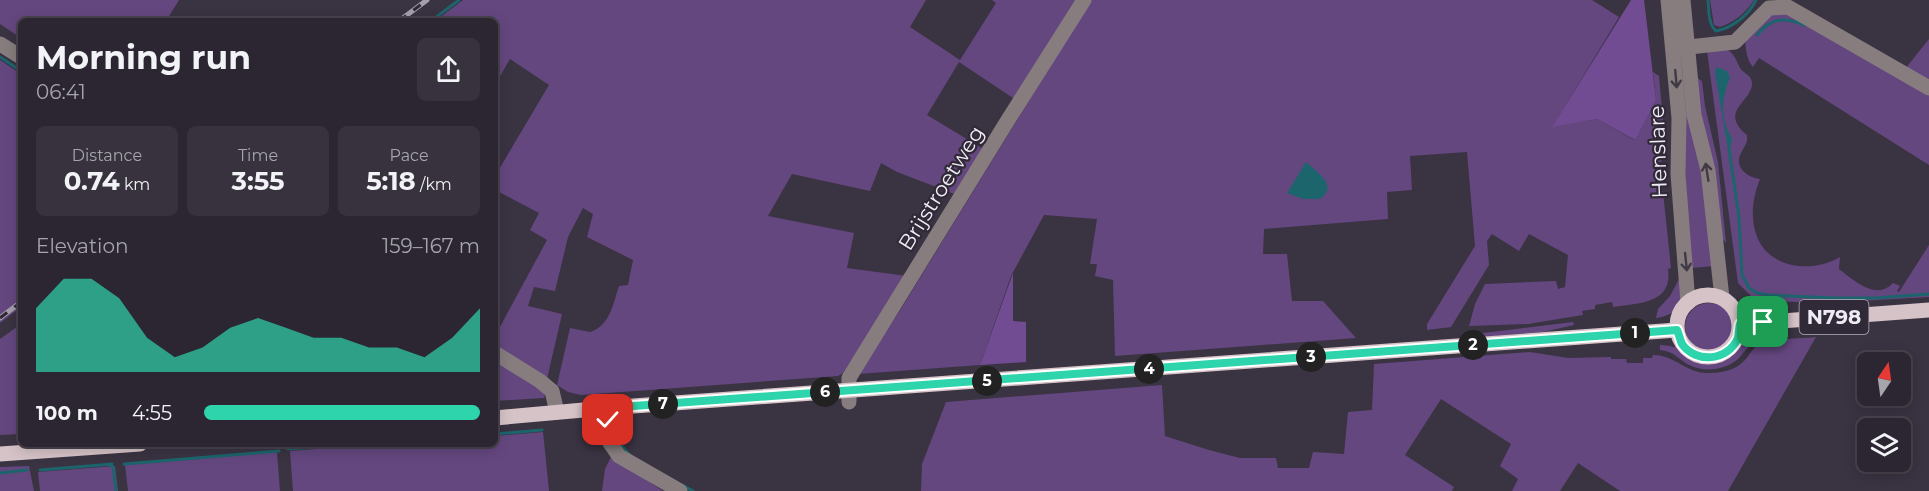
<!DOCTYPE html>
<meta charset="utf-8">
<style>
body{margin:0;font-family:Montserrat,sans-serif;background:#38323e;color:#f1f3f6;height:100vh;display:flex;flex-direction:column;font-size:22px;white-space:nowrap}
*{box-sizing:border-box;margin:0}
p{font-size:20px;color:#a6a5ac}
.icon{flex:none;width:33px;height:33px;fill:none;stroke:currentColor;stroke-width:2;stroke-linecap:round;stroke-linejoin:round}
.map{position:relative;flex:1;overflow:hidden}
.details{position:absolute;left:18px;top:18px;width:480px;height:429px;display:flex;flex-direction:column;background:#2c2632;border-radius:9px;box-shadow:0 3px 15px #0003,0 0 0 2px #48434d}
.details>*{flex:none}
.needle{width:39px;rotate:13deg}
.controls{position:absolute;left:1857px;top:352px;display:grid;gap:12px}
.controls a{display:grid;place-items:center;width:54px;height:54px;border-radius:9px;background:#2c2632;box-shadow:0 3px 15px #0003,0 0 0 2px #48434d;font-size:30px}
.pin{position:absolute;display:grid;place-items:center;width:51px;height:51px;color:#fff;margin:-26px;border-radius:12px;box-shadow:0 3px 9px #0006}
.km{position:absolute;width:30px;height:30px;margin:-15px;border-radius:50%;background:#222;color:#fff;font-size:16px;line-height:30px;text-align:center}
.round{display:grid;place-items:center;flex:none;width:63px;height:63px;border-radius:9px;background:#38323e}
.headline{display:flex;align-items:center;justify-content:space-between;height:102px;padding:0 18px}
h1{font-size:33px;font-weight:700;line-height:45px}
.stats{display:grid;grid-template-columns:repeat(3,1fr);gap:9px;height:102px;padding:6px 18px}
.stats div{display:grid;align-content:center;border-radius:9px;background:#38323e;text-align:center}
.stats b{font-size:26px;font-weight:700}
.stats small{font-size:16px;font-weight:400}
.stats p{font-size:16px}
.chart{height:168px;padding:12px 18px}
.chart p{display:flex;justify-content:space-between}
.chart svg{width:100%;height:108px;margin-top:6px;fill:#2ed4ab;opacity:.7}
ul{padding:0 18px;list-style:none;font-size:20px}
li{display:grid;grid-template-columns:96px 72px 1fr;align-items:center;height:45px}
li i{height:15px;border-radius:8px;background:#2ed4ab}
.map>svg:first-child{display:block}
.green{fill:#64477f}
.forest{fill:#724c93}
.water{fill:#1d656d}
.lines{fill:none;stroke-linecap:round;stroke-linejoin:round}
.stream{stroke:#1d656d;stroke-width:3}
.minor{stroke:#877d7f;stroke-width:15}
.major{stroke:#d6c3c7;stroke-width:15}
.rail-casing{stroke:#a49faa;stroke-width:5}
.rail{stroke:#302937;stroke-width:3;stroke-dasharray:9;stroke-linecap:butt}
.oneway{stroke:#413a45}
.route-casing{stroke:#fff;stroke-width:12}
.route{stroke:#2ed4ab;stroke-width:8}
.labels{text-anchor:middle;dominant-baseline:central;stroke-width:4.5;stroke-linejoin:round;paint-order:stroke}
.shield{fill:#302937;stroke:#b6b1bb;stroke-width:1.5}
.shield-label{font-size:20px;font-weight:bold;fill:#efebf4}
.street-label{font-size:21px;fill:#efebf4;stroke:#302937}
</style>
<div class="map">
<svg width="1929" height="491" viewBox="0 0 1929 491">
<rect width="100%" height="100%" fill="#3a3342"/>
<path class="green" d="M 0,0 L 179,0 L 166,21 L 21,21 L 21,38 L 0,24 Z
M 463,0 L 926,0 L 910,27 L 960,60 L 996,3 L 992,0 L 1078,0 L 1016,100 L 959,62 L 927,115 L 985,150 L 957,195 L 897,172 L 881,163 L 870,191 L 792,174 L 768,216 L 854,233 L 847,268 L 907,276 L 843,373 L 838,376 L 581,395 L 568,392 L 557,385 L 570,328 L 590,332 C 610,326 613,304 619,286 L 628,285 L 633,260 L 587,237 L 593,214 L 583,208 L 568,237 L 555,291 L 534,287 L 528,306 L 562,314 L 547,379 L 495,346 L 495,336 L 547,240 L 530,230 L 539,213 L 495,190 L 495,176 L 549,85 L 510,59 L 495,85 L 495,21 L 435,21 Z
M 1091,0 L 1592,0 L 1619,17 L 1553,126 L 1597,119 L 1634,140 L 1656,100 L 1653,72 L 1659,76 L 1663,121 L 1662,158 L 1662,161 L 1655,164 L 1655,182 L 1663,192 L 1671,268 L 1668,269 C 1673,304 1638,303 1613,307 L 1612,302 L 1595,305 L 1595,309 L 1582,311 L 1583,315 L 1528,324 L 1469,326 L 1475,304 L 1485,284 L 1556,281 L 1558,289 L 1565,287 L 1568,255 L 1529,234 L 1519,251 L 1492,234 L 1487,241 L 1489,265 L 1451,327 L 1427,330 L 1427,324 L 1475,246 L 1467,152 L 1410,156 L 1412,190 L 1387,192 L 1388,219 L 1264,229 L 1263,254 L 1287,254 L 1292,301 L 1323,301 L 1356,338 L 1115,356 L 1113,280 L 1095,276 L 1097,264 L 1090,264 L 1097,219 L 1044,215 L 1011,276 L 980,365 L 858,374 L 899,312 Z
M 1710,0 L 1754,0 C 1746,13 1734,22 1720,27 L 1714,25 Z
M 1787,12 L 1929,94 L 1929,165 L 1759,58 L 1753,67 C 1746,59 1746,49 1745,38 L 1766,16 Z
M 1929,39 L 1929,84 L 1905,69 Z
M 1723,47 C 1734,53 1735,57 1740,68 C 1743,73 1751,75 1752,82 C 1754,101 1717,111 1747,135 C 1748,144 1744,146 1741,153 C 1734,167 1746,177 1760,179 C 1752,199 1749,223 1760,243 C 1776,270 1815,272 1840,257 L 1839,269 C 1855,281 1876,301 1893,283 L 1900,286 L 1897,291 L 1899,292 L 1929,245 L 1929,297 L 1826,303 L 1768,301 L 1754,299 L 1738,283 L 1707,51 Z
M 0,60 L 21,74 L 21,307 L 0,323 Z
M 1697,78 L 1702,81 L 1705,106 L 1718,162 L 1726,243 L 1720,236 L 1698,113 Z
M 1687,80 L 1715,266 L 1691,268 L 1680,81 Z
M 1679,279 C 1682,300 1683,314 1656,318 L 1658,309 L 1670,296 Z
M1685 327a24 24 0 1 1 48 0a24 24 0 1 1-48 0Z
M 1573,322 L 1574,325 L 1543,332 L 1470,338 L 1467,335 Z
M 21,324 L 21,434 L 0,435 L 0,339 Z
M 1761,334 L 1760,338 C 1750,344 1746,350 1739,358 C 1726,370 1705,373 1689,365 C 1678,359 1674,351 1660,350 L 1660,345 C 1665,345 1672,346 1677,348 C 1689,354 1695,365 1710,364 C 1736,362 1738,338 1761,334 Z
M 1816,337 L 1728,491 L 1620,491 L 1578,463 L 1560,491 L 1512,491 L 1518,479 L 1500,466 L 1511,444 L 1441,399 L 1405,455 L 1454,487 L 1452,491 L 921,491 L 922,464 L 946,402 L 1162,385 L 1165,436 L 1209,450 L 1240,458 L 1276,458 L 1278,468 L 1309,468 L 1313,452 L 1344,454 L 1348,412 L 1372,410 L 1374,364 L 1530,352 L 1568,358 L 1611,357 L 1611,359 L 1626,359 L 1627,363 L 1643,363 L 1643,358 L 1652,358 L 1653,355 C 1676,355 1686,374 1709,373 C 1721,373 1736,370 1744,361 C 1750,355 1752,348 1760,344 C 1772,338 1801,339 1816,337 Z
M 495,360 L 538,387 L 545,395 L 544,398 L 495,401 Z
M 543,432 L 549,491 L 293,491 L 290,451 L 382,444 L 495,444 L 495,436 Z
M 277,452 L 280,491 L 128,491 L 125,465 Z
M 611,457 L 663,491 L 602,491 L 605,469 Z
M 29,466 L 34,491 L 0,491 L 0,467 Z
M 115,466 L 118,491 L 40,491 L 38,472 Z"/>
<path class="forest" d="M 1631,0 L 1644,0 L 1656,100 L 1635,140 L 1597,119 L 1552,127 Z
M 1013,273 L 1013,321 L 1026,322 L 1026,362 L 980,365 Z"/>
<path class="water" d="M 1716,67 L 1727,71 L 1730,77 C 1724,94 1720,107 1726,126 C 1727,131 1731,135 1732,140 L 1730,148 L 1728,149 L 1715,73 Z
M 1306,162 C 1317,172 1339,186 1320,199 L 1303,199 L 1287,193 Z"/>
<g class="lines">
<path class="stream" d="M 1708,0 C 1709,10 1708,24 1716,31 C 1732,28 1749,15 1756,0
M 431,21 L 459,0
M 1757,35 C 1772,17 1784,17 1805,25
M 0,57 L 21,71
M 1729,149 L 1739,217 L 1742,275 L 1749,288 L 1757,293 L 1768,295 L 1836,298 L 1876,298 L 1929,294
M 621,425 C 617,436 620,446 629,454
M 589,427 L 597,426
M 495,434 L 542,430
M 288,449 L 360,444
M 124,464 L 279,451
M 110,465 L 113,467 L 116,491
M 40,470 L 112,464
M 0,473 L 27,470
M 684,486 L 693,491"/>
<path class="minor" d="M 1668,0 L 1679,118 L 1678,174 L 1688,303
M 1683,0 L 1694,115 L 1708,170 L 1722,298
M 0,44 L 21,57
M 1680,48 L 1735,42 L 1769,8 L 1788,7 L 1929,88
M 495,353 L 540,381 L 552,391 L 557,412
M 849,402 L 849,378 L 1008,120 L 1084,0
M 606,408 L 610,443 L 619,456 L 680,491"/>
<path class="major" d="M1677 326a31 31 0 1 1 62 0a31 31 0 1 1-62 0Z
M 1740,324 L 1929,310
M 495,418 L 606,408 L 1677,330
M 0,454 L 140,444"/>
<g class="rail-casing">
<path id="rail" d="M 399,21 L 427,0
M 0,318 L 21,302"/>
</g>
<use href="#rail" class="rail"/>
</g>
<defs><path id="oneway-shaft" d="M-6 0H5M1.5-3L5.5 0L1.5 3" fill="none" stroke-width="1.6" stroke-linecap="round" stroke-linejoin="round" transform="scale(1.5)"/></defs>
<g class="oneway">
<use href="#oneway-shaft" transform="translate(1676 79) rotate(85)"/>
<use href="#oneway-shaft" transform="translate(1707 172) rotate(-99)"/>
<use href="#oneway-shaft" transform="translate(1686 262) rotate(84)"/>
</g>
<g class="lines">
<g class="route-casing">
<path id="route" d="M 608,420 L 606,408 L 1677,330 C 1679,334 1680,340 1682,344 C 1696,364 1728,361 1738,338 C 1739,334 1739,328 1740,324 L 1763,322"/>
</g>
<use href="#route" class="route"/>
</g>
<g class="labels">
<rect class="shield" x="1799.5" y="300" width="69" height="34" rx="4.5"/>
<g class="shield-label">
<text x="1834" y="317">N798</text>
</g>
<g class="street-label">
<text transform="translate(1658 152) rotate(-92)">Henslare</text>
<text transform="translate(941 188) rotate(-58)">Brijstroetweg</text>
</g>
</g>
</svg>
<div class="controls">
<a><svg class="needle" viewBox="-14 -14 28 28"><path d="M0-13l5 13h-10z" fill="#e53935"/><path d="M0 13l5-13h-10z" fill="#a6a5ac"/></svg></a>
<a><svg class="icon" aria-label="layers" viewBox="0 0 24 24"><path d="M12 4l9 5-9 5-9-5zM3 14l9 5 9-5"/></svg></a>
</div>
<div class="pin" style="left:1763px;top:322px;background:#1e9e55"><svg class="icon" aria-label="arrive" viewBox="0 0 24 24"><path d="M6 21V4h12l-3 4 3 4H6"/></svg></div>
<div class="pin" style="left:608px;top:420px;background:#d93025"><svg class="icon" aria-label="check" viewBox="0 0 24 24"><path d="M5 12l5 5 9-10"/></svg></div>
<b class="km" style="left:1635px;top:333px">1</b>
<b class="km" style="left:1473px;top:345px">2</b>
<b class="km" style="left:1311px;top:357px">3</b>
<b class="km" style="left:1149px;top:369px">4</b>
<b class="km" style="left:987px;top:381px">5</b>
<b class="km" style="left:825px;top:392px">6</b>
<b class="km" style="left:663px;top:404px">7</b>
<section class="details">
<div class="headline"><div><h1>Morning run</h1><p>06:41</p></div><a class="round"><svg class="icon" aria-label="share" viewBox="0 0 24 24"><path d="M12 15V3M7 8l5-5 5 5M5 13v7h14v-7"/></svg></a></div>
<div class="stats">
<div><p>Distance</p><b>0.74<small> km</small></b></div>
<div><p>Time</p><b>3:55</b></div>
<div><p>Pace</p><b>5:18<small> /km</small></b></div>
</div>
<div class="chart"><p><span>Elevation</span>159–167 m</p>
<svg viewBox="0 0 160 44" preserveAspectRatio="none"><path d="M0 44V18L10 6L20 6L30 14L40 30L50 38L60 34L70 26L80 22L90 26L100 30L110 30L120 34L130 34L140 38L150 30L160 18V44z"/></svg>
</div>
<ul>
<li><b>100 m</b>4:55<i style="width:100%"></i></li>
</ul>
</section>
</div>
